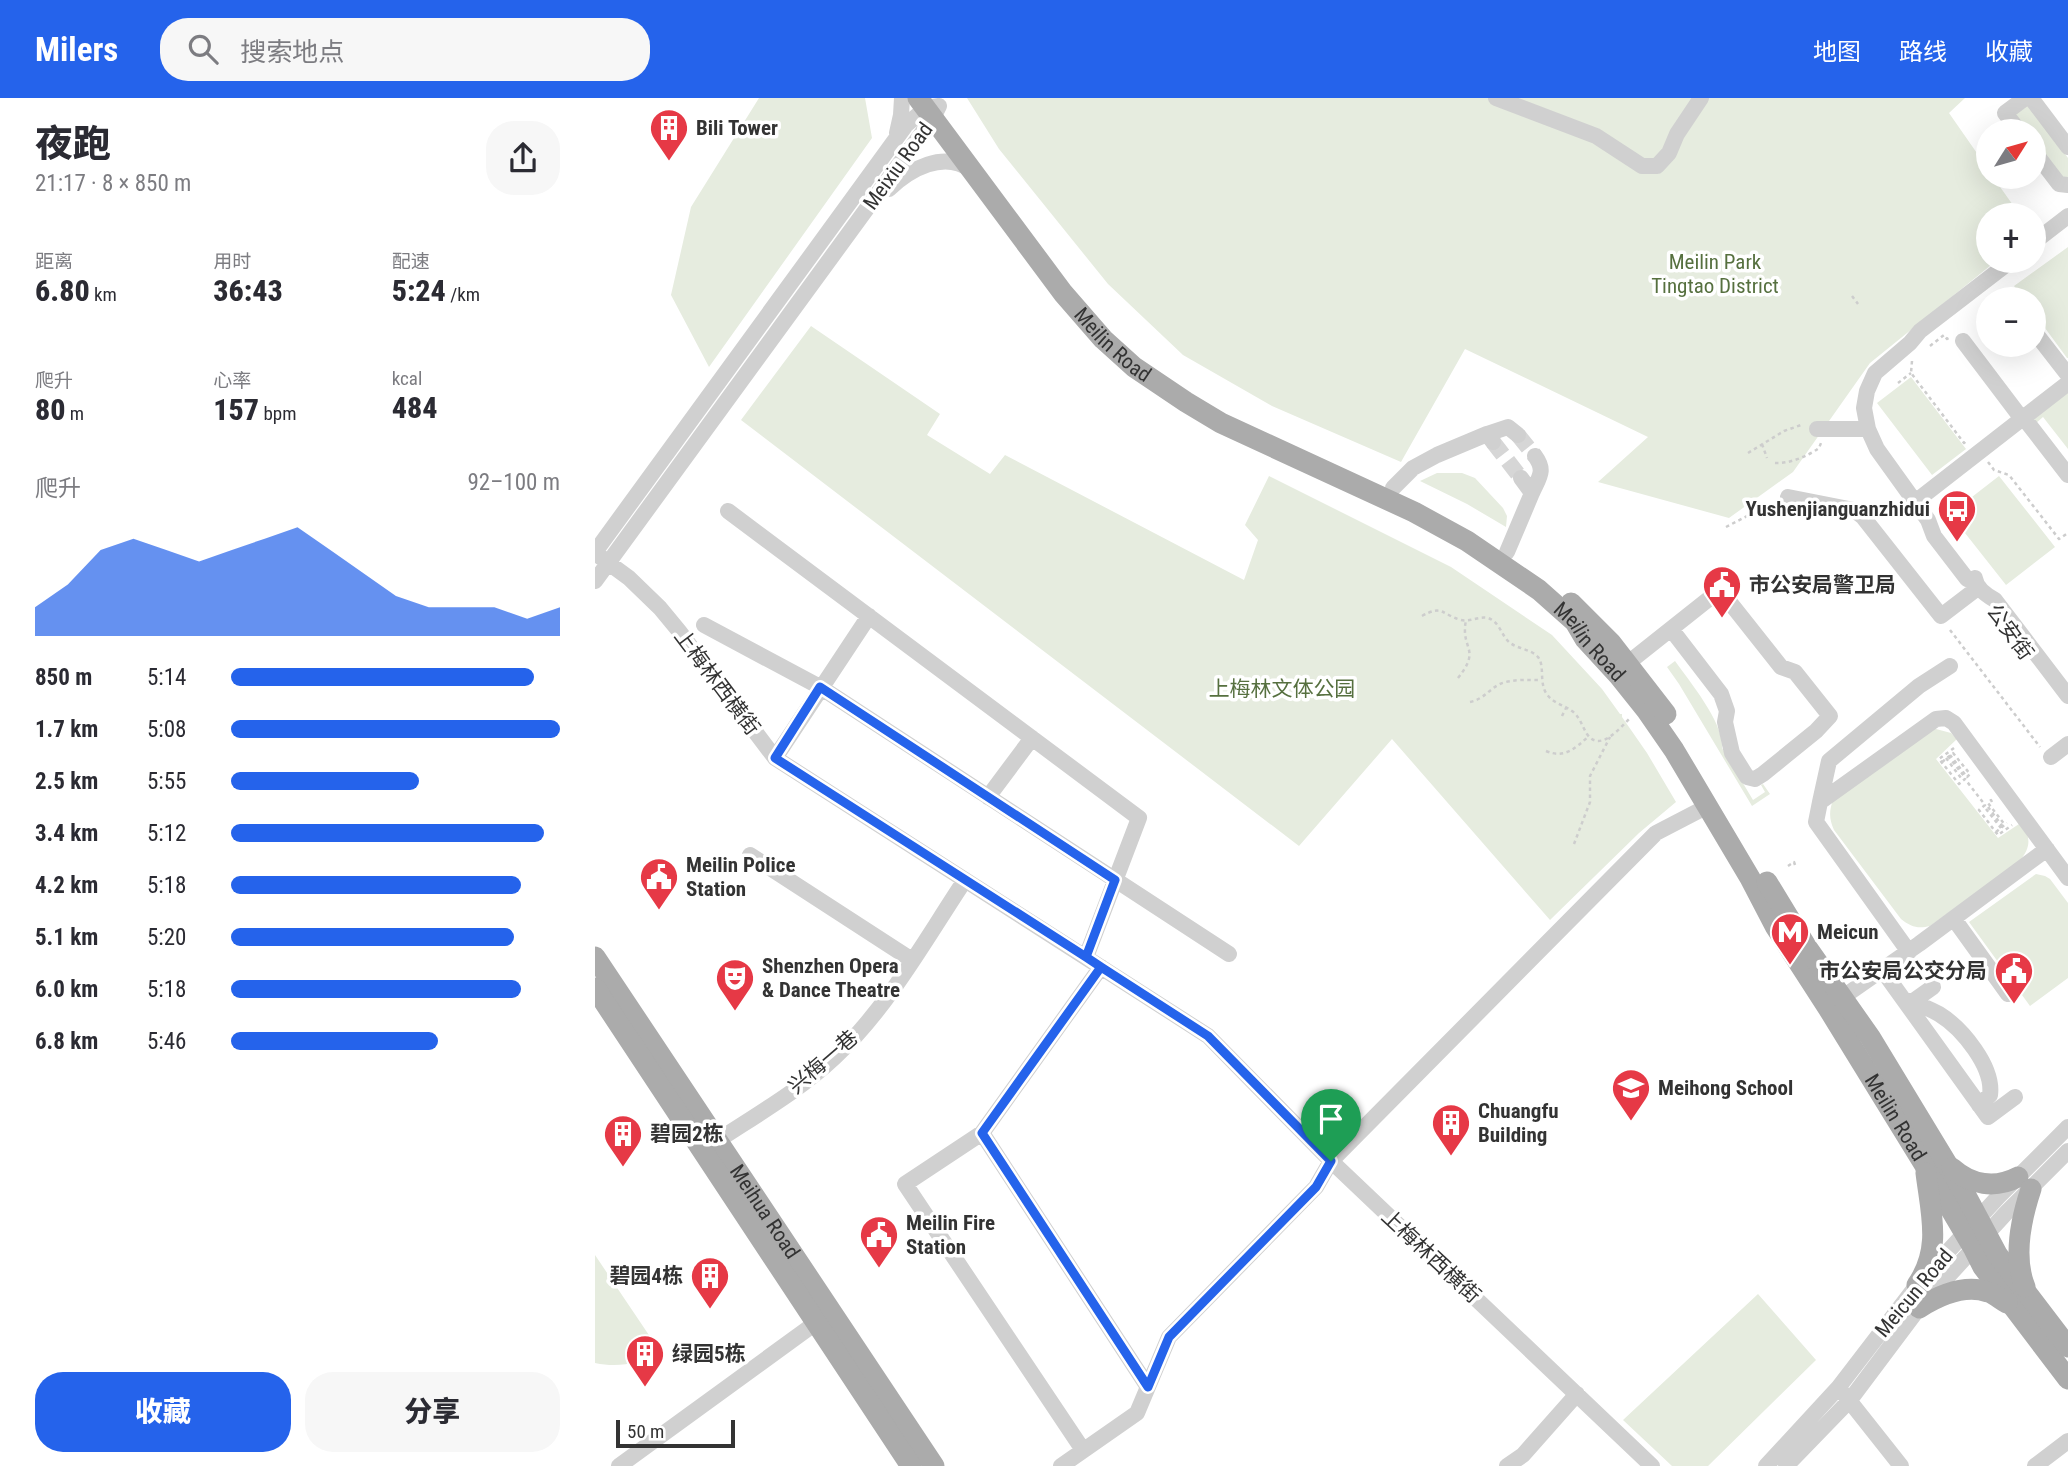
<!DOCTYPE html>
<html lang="zh">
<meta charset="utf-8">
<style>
body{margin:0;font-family:"Roboto Condensed","Noto Sans SC",sans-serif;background:#f7f7f7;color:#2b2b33;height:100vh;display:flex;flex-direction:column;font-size:26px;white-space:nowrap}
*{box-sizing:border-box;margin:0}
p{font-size:23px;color:#7c7c81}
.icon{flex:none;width:38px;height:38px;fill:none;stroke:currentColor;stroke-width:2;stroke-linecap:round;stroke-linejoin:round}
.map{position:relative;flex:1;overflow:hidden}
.panel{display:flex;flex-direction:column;background:#fff;width:595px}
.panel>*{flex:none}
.needle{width:46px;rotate:53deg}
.fabs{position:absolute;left:1381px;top:21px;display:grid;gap:14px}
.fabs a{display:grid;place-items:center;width:70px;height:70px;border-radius:50%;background:#fff;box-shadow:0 7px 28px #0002;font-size:35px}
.scale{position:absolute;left:21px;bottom:18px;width:119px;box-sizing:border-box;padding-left:7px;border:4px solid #333;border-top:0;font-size:19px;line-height:24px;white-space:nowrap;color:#333;-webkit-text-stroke:5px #fff;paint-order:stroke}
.pin{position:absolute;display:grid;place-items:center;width:60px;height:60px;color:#fff;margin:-72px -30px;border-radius:50% 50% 50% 0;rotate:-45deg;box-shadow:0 0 7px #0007}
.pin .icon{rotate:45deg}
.round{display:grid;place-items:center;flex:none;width:74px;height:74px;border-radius:28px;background:#f7f7f7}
.overview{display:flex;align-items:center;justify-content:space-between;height:119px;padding:0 35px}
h1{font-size:38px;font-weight:800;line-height:52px}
.figures{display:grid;grid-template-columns:repeat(3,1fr);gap:10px;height:119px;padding:7px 35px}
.figures div{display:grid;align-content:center}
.figures b{font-size:30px;font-weight:800}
.figures small{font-size:19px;font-weight:400}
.figures p{font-size:19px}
.chart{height:196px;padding:14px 35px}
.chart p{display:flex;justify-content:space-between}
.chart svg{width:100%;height:126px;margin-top:7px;fill:#2563eb;opacity:.7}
.button{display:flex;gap:14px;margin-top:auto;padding:14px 35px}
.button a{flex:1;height:80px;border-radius:28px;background:#2563eb;color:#fff;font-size:28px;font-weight:800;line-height:80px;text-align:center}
.button a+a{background:#f7f7f7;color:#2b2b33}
ul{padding:0 35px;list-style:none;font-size:23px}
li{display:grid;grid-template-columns:112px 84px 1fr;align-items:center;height:52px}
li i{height:18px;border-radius:9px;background:#2563eb}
header{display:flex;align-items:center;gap:42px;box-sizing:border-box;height:98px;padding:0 35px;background:#2563eb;color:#fff}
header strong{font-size:33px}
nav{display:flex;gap:38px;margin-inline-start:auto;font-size:24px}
.search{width:490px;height:63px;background:#f7f7f7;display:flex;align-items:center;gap:18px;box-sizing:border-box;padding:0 24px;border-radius:28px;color:#7c7c81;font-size:26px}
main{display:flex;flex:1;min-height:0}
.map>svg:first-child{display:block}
.green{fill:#e6ecdf}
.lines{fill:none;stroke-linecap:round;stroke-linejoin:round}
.minor-tunnel{stroke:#d6d6d6;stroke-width:16;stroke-dasharray:16 8;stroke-linecap:butt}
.path{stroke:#cdcdcd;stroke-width:2.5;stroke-dasharray:3.5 3.5;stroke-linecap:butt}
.minor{stroke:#d0d0d0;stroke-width:16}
.major{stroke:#ababab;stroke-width:21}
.route-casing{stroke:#fff;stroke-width:14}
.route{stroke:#2563eb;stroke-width:9}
.labels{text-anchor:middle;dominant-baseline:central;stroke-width:7;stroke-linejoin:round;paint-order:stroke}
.poi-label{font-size:21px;font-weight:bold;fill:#333;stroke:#fff;text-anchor:start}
.street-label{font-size:21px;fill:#333;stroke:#fff}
.park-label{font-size:21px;fill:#56703f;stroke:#fff}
</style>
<header>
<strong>Milers</strong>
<div class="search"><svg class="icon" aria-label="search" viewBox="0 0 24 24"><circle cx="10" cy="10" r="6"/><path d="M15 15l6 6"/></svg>搜索地点</div>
<nav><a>地图</a><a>路线</a><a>收藏</a></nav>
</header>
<main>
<section class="panel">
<div class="overview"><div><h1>夜跑</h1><p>21:17 · 8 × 850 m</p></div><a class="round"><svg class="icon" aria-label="share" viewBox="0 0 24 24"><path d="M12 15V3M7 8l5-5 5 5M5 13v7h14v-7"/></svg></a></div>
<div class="figures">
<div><p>距离</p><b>6.80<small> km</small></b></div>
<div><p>用时</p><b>36:43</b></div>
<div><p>配速</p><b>5:24<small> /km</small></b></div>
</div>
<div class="figures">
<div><p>爬升</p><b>80<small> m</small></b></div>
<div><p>心率</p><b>157<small> bpm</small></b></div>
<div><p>kcal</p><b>484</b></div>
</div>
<div class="chart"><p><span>爬升</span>92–100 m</p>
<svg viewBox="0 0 160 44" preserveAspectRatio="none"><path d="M0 44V34L10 26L20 14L30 10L40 14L50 18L60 14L70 10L80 6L90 14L100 22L110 30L120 34L130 34L140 34L150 38L160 34V44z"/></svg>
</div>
<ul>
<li><b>850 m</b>5:14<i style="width:92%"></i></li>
<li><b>1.7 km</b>5:08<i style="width:100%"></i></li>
<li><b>2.5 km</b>5:55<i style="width:57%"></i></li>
<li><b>3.4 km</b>5:12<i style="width:95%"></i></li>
<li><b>4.2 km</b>5:18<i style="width:88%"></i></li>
<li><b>5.1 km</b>5:20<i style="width:86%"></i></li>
<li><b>6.0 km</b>5:18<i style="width:88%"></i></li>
<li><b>6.8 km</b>5:46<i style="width:63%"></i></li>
</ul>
<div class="button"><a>收藏</a><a>分享</a></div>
</section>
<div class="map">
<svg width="1473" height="1368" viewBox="0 0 1473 1368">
<rect width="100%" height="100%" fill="#fff"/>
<path class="green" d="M 164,0 L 270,0 L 277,40 L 114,269 L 76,197 L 96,109 Z
M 372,0 L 1370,0 L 1354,15 L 1393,71 L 1393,79 L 1398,79 L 1425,117 L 1393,117 L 1393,163 L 1401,163 L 1275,265 L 1198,374 L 1134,420 L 1003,384 L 1053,339 L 870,251 L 806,364 L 677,308 L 588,257 L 513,186 L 404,51 Z
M 1431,6 L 1436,7 L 1473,60 L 1473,82 L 1471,83 L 1439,45 L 1438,33 L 1431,33 L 1421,19 L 1421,14 Z
M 1473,149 L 1473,260 L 1472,260 L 1439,215 L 1438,201 L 1429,201 L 1419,188 Z
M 216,228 L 345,316 L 332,337 L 395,376 L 410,357 L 649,482 L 663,442 L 650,427 L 674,378 L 856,469 L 957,537 L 1007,591 L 1025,616 L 1027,616 L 1027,619 L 1052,655 L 1081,704 L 1044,735 L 955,822 L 797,641 L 704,748 L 146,322 Z
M 1316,279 L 1371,351 L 1337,377 L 1282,305 Z
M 1473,294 L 1473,351 L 1448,319 L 1440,326 L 1437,322 Z
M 842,375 L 867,375 L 880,380 L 908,410 L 912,418 L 911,429 L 872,406 L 825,383 Z
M 1404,378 L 1460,449 L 1411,487 L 1355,416 Z
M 1080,563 C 1095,584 1129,625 1127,650 L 1158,702 L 1170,694 L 1166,687 L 1168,686 L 1175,696 L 1157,708 L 1084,586 L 1072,569 Z
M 1341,631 L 1356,635 L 1362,641 L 1341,661 L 1403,740 L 1427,724 C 1436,741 1436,749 1424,764 L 1335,828 C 1323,831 1316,829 1306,821 L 1239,732 C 1234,721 1234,713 1238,702 L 1333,632 Z
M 1441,776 L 1450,778 L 1455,781 L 1473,805 L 1473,880 L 1435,908 L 1374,824 Z
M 0,1157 L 64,1252 C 44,1266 24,1270 0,1265 Z
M 1163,1196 L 1221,1262 L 1113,1368 L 1077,1368 L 1028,1322 Z"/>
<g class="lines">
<path class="minor-tunnel" d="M 923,337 L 940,358
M 898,344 L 926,380"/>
<path class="path" d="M 1257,198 L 1263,206
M 1335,248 L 1349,237 L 1352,241 L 1354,240
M 1317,263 L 1316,275 L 1369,345 L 1371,343
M 1303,285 L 1316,275
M 1167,346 L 1172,360
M 1153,355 L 1189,333 L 1206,327
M 1393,364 L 1399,372 L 1414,377 L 1464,441 L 1473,435
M 1180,365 C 1194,366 1213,358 1224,350 L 1226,345
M 1131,429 L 1177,405
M 827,518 C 848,506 847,517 866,522 C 875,524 884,518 893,520 C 905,524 906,537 914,544 C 922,551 936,551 943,559 C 950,568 944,583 951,595 C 957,605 969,607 977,613 C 985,619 987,628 992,636 C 1005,655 1025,630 1035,620
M 1355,532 L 1445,649
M 863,580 C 887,550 865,552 871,522
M 875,604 C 889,601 893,592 905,586 C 916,581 933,582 946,582
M 967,618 L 971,610
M 1359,650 L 1344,661 L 1364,686 L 1370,681 L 1390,707 L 1384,712 L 1403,737 L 1417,727
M 951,653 C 970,661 980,650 993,639
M 1353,658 L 1369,678
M 1351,660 L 1366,680
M 1347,664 C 1351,661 1354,658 1358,655 L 1375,676 L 1372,679 L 1355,657
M 1397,704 L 1396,702 L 1393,705 L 1410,727
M 1393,709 L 1408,729
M 1391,711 L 1406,730
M 1401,734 L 1412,725
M 979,746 L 995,704 L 995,678 L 1015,639
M 1193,768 L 1199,764 L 1200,767
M 1245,837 L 1250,840"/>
<path class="minor" d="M 901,0 L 1001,38 L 1047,68 L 1062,68 L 1074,55 L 1082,36 L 1106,0
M 1436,0 L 1473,49
M 1424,33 L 1410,15 L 1430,0
M 302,35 L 306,17 L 307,0
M 1438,52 L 1464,86 L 1473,87
M 294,91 C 315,71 349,52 376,72
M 1438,145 L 1473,118
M 1438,232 L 1473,277
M 1368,243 L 1427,321
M 1429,320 L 1473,377
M 1222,331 L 1273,331
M 892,336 L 913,329 L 923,337
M 798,390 L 818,370 L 842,357 L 892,336 L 898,344
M 937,395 C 944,379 951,373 940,358
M 1193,399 L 1259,412 L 1268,419 L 1346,518 L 1384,489
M 1320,404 L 1473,285
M 133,413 L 544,720 L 491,859
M 0,454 L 311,27 L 331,10 L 344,8 L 338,20 L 0,483
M 912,454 L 937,395 L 926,380
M 0,455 L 34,480 L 65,510 L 84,533 L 180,660 L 613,938 L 736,1063 L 1057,1368
M 1380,480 C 1381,490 1391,497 1400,502 L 1473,598
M 1380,484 L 1372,481 L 1339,438 L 1333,422 L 1282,351 L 1273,331 L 1269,310 L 1272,293 L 1280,275 L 1315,245 L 1325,233 L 1416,163
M 109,527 L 225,589 L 634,856
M 1033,565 L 1125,492 L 1186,569 L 1200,574 L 1235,618 L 1221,633 L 1168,676 L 1160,681 L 1152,679 L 1137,655 L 1130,624 L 1132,613 L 1126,596 L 1076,531
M 1456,659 L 1473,646
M 180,660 L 274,518
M 393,699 L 437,640
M 1225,704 L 1234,663 L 1324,588 L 1355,568
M 155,757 L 317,862
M 1359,821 L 1413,896
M 1314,854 L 1221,724 L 1225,704 L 1341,621 L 1351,620 L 1359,625 L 1473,780
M 506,869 L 387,1035 L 553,1289
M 1288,873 L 1393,1019 L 1420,999
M 1308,901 C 1320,905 1332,909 1344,916 C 1367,930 1399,969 1395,997 L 1384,1007
M 1317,904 L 1338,889
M 1238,906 L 1324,846 L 1452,751
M 387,1035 L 310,1086 L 488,1352
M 113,1049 C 156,1020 203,994 240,959 C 294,908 330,842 370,782
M 1249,1296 L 1306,1368
M 24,1368 L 222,1224
M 466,1368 L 542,1315 L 574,1239 L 721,1089 L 736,1063 L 1061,735 L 1113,708
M 912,1368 L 928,1357 L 982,1296
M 1171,1368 L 1243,1290 L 1322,1187 L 1404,1098 L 1473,1029
M 1191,1368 L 1255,1302 L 1324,1210 L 1411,1115 L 1473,1053
M 1440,1368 L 1473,1343"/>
<g class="major">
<path id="s1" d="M 323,0 L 468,195 L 508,241 L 539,269 L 591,304 L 626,325 L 819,414 L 872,443 L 944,492 L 980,524 L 990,541 L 1024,578 L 1052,613 L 1079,652 L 1155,780 L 1180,828 L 1233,910 L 1329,1066 L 1379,1151 L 1388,1169 L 1473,1281"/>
<path d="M 976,505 L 1016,545 L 1071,616"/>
<path d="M 1172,784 L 1211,848 L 1275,939 L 1369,1094 L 1402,1156 L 1473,1249"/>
<path id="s2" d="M 0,859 L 339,1368"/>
<path d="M 0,890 L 316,1368"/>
<path d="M 1357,1070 C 1376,1087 1400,1091 1423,1079"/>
<path d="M 1322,1187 C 1347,1151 1336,1116 1331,1075"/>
<path d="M 1430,1189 C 1418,1159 1426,1121 1436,1091"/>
<path d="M 1324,1210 C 1343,1198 1370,1186 1393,1194 C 1400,1196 1406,1202 1412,1205"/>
</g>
</g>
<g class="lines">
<g class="route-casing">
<path id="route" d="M 736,1063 L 613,938 L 506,869 L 491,859 L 180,660 L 225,589 L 520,782 L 491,859 L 506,869 L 387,1035 L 553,1289 L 574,1239 L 721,1089 L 736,1063"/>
</g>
<use href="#route" class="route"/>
</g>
<defs>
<g id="building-pin" transform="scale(2.0125)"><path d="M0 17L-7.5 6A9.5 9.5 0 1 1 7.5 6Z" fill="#e63946" stroke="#fff"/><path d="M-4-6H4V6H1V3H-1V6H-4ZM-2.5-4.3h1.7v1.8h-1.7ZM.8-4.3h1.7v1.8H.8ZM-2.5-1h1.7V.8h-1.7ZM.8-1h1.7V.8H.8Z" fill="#fff"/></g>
<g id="bus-pin" transform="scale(2.0125)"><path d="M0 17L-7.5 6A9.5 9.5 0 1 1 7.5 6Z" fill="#e63946" stroke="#fff"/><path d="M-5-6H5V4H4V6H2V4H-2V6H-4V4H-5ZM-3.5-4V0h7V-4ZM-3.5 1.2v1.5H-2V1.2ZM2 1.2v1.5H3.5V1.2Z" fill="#fff"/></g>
<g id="civic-pin" transform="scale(2.0125)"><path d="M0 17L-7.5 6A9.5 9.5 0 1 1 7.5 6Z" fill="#e63946" stroke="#fff"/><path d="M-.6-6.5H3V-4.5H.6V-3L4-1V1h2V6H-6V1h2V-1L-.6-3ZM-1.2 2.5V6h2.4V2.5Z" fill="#fff"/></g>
<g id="metro-pin" transform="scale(2.0125)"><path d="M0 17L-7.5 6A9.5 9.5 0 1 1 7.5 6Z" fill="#e63946" stroke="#fff"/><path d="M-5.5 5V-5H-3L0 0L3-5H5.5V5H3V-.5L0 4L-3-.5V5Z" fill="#fff"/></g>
<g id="theatre-pin" transform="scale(2.0125)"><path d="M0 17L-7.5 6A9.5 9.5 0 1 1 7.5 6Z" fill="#e63946" stroke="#fff"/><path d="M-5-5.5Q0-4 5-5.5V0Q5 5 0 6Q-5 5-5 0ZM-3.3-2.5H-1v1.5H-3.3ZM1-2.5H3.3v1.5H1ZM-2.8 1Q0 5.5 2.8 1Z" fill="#fff"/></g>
<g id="school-pin" transform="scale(2.0125)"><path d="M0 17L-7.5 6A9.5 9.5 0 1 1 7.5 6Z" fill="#e63946" stroke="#fff"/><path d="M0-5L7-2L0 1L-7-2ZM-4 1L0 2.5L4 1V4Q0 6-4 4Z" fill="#fff"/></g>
</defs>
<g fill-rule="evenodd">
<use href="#building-pin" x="74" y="30"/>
<use href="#bus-pin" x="1362" y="411"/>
<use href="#civic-pin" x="1127" y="487"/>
<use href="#civic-pin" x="64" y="779"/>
<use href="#metro-pin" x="1195" y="834"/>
<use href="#civic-pin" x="1419" y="873"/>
<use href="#theatre-pin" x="140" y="880"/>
<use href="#school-pin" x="1036" y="990"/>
<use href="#building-pin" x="856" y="1025"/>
<use href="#building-pin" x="28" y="1036"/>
<use href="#civic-pin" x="284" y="1137"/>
<use href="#building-pin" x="115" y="1178"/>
<use href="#building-pin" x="50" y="1256"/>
</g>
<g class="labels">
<g class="poi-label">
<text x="101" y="30">Bili Tower</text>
<text x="1335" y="411" text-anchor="end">Yushenjianguanzhidui</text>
<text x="1154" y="487">市公安局警卫局</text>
<text x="91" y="767">Meilin Police<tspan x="91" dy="24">Station</tspan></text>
<text x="1222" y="834">Meicun</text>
<text x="167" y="868">Shenzhen Opera<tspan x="167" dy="24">&amp; Dance Theatre</tspan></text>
<text x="1392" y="873" text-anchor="end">市公安局公交分局</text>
<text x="1063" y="990">Meihong School</text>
<text x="883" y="1013">Chuangfu<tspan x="883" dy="24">Building</tspan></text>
<text x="55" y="1036">碧园2栋</text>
<text x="311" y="1125">Meilin Fire<tspan x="311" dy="24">Station</tspan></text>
<text x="88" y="1178" text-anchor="end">碧园4栋</text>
<text x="77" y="1256">绿园5栋</text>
</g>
<g class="street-label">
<text transform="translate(303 68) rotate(-54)">Meixiu Road</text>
<text stroke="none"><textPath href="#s1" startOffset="315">Meilin Road</textPath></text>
<text transform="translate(1415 534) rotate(54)">公安街</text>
<text stroke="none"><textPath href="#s1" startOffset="882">Meilin Road</textPath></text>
<text transform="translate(122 584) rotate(53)">上梅林西横街</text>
<text transform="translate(228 964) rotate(-41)">兴梅一巷</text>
<text stroke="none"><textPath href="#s1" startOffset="1449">Meilin Road</textPath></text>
<text stroke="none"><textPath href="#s2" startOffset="306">Meihua Road</textPath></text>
<text transform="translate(836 1158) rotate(43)">上梅林西横街</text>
<text transform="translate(1319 1195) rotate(-50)">Meicun Road</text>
</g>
<g class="park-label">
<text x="1120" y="164">Meilin Park<tspan x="1120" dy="24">Tingtao District</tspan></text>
<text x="687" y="591">上梅林文体公园</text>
</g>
</g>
</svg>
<div class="fabs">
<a><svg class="needle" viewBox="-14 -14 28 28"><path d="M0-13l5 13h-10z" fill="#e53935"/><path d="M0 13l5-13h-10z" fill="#7c7c81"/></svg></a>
<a>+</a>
<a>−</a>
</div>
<div class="scale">50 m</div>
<div class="pin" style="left:736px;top:1063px;background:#1e9e55"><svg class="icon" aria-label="arrive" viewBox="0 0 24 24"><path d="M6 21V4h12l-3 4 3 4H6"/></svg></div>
</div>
</main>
